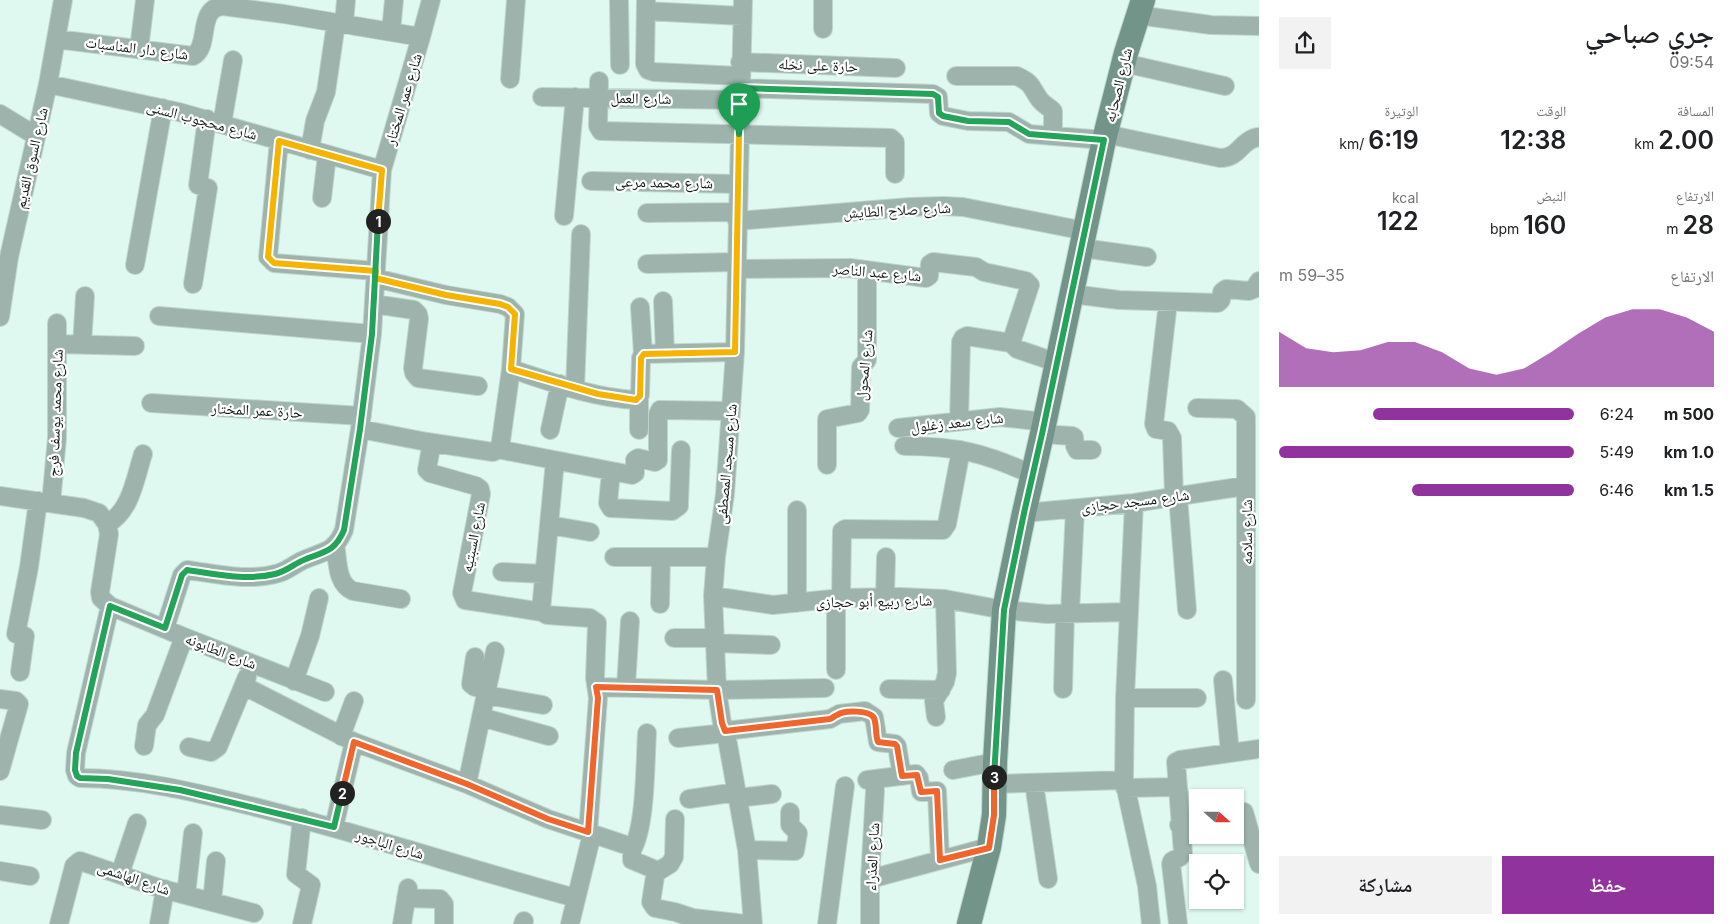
<!DOCTYPE html>
<html lang="ar">
<meta charset="utf-8">
<style>
body{margin:0;font-family:Inter,"Noto Naskh Arabic",sans-serif;background:#f2f2f2;color:#202124;direction:rtl;height:100vh;display:flex;flex-direction:column;font-size:19px;white-space:nowrap}
*{box-sizing:border-box;margin:0}
p{font-size:16px;color:#757577}
.icon{flex:none;width:28px;height:28px;fill:none;stroke:currentColor;stroke-width:2;stroke-linecap:round;stroke-linejoin:round}
.map{position:relative;flex:1;overflow:hidden;direction:ltr}
.sheet{display:flex;flex-direction:column;background:#fff;width:475px}
.sheet>*{flex:none}
.needle{width:32px;rotate:111deg}
.fabs{position:absolute;left:1189px;top:789px;display:grid;gap:10px}
.fabs a{display:grid;place-items:center;width:55px;height:55px;border-radius:0px;background:#fff;box-shadow:0 1px 4px #0004;font-size:25px}
.pin{position:absolute;display:grid;place-items:center;width:42px;height:42px;color:#fff;margin:-51px -21px;border-radius:50% 50% 50% 0;rotate:-45deg;box-shadow:0 0 5px #0007}
.pin .icon{rotate:45deg}
.km{position:absolute;width:25px;height:25px;margin:-12px;border-radius:50%;background:#222;color:#fff;font-size:14px;line-height:25px;text-align:center}
.round{display:grid;place-items:center;flex:none;width:52px;height:52px;border-radius:0px;background:#f2f2f2}
.headline{display:flex;align-items:center;justify-content:space-between;height:85px;padding:0 20px}
h1{font-size:28px;font-weight:600;line-height:38px}
.metrics{display:grid;grid-template-columns:repeat(3,1fr);gap:8px;height:85px;padding:5px 20px}
.metrics div{display:grid;align-content:center}
.metrics b{font-size:25px;font-weight:600}
.metrics small{font-size:14px;font-weight:400}
.metrics p{font-size:14px}
.chart{height:140px;padding:10px 20px}
.chart p{display:flex;justify-content:space-between}
.chart svg{width:100%;height:90px;margin-top:5px;fill:#91339c;opacity:.7}
.cta{display:flex;gap:10px;margin-top:auto;padding:10px 20px}
.cta a{flex:1;height:58px;border-radius:0px;background:#91339c;color:#fff;font-size:20px;font-weight:600;line-height:58px;text-align:center}
.cta a+a{background:#f2f2f2;color:#202124}
ul{padding:0 20px;list-style:none;font-size:16px}
li{display:grid;grid-template-columns:80px 60px 1fr;align-items:center;height:38px}
li i{height:12px;border-radius:6px;background:#91339c}
main{display:flex;flex:1;min-height:0}
.map>svg:first-child{display:block}
.lines{fill:none;stroke-linecap:round;stroke-linejoin:round}
.street-casing{stroke:#bed5cd;stroke-width:20}
.secondary-casing{stroke:#bed5cd;stroke-width:26}
.street{stroke:#9db3ab;stroke-width:18}
.secondary{stroke:#739489;stroke-width:24}
.split-1-casing{stroke:#fff;stroke-width:10}
.split-2-casing{stroke:#fff;stroke-width:10}
.split-3-casing{stroke:#fff;stroke-width:10}
.split-4-casing{stroke:#fff;stroke-width:10}
.split-1{stroke:#f5b400;stroke-width:6}
.split-2{stroke:#22a559;stroke-width:6}
.split-3{stroke:#f0652b;stroke-width:6}
.split-4{stroke:#22a559;stroke-width:6}
.labels{text-anchor:middle;dominant-baseline:central;stroke-width:4.5;stroke-linejoin:round;paint-order:stroke}
.street-label{font-size:15px;fill:#111b18;stroke:#fff}
</style>
<main>
<section class="sheet">
<div class="headline"><div><h1>جري صباحي</h1><p>09:54</p></div><a class="round"><svg class="icon" aria-label="share" viewBox="0 0 24 24"><path d="M12 15V3M7 8l5-5 5 5M5 13v7h14v-7"/></svg></a></div>
<div class="metrics">
<div><p>المسافة</p><b>2.00<small> km</small></b></div>
<div><p>الوقت</p><b>12:38</b></div>
<div><p>الوتيرة</p><b>6:19<small> /km</small></b></div>
</div>
<div class="metrics">
<div><p>الارتفاع</p><b>28<small> m</small></b></div>
<div><p>النبض</p><b>160<small> bpm</small></b></div>
<div><p>kcal</p><b>122</b></div>
</div>
<div class="chart"><p><span>الارتفاع</span>35–59 m</p>
<svg viewBox="0 0 160 44" preserveAspectRatio="none"><path d="M0 44V17L10 25L20 27L30 26L40 22L50 22L60 27L70 35L80 38L90 35L100 27L110 18L120 10L130 6L140 6L150 10L160 17V44z"/></svg>
</div>
<ul>
<li><b>500 m</b>6:24<i style="width:68%"></i></li>
<li><b>1.0 km</b>5:49<i style="width:100%"></i></li>
<li><b>1.5 km</b>6:46<i style="width:55%"></i></li>
</ul>
<div class="cta"><a>حفظ</a><a>مشاركة</a></div>
</section>
<div class="map">
<svg width="1259" height="924" viewBox="0 0 1259 924">
<rect width="100%" height="100%" fill="#dff9f0"/>
<g class="lines">
<g class="street-casing">
<path id="street" d="M 619,0 L 620,65
M 646,0 L 645,64 L 648,70 L 654,72 L 740,76
M 743,0 L 735,352 L 725,494 L 716,557 L 713,596 L 717,690 L 722,723 L 726,733 L 747,850 L 753,924
M 646,11 L 742,16
M 1137,15 L 1211,25 L 1259,26
M 344,24 L 346,0
M 823,29 L 823,0
M 391,31 L 394,0
M 56,39 L 193,56 C 211,47 196,8 223,6 L 284,14 L 421,37
M 139,49 L 145,0
M 740,62 L 896,68
M 1124,63 L 1225,86
M 956,76 L 1017,76 C 1034,84 1031,88 1040,100 C 1044,105 1049,107 1053,111 L 1053,136
M 510,79 L 516,0
M 599,81 L 598,126 L 601,131 L 891,138 L 895,142 L 895,174
M 48,84 L 179,112 L 382,170
M 740,88 L 933,94 L 938,97 L 939,113 L 943,116 L 968,121 L 1009,122 L 1029,134 L 1104,140
M 542,97 L 739,100
M 0,114 L 36,136
M 222,124 L 233,60
M 1106,134 L 1220,158 C 1240,158 1240,140 1259,137
M 279,141 L 268,257 L 274,263 L 376,271
M 310,150 L 315,121 L 326,92 L 336,23
M 591,181 L 738,184
M 322,198 L 327,155
M 647,213 L 737,212
M 564,216 L 575,97
M 737,221 L 910,207 L 943,206 L 963,207 L 1085,231
M 1082,248 L 1147,257
M 647,264 L 736,262
M 135,265 L 163,108
M 736,269 L 850,268 L 926,278 L 929,276 L 930,264 L 933,262 L 976,267 L 984,272 L 1026,281 L 1030,285 L 1011,343
M 375,278 L 446,295 L 500,304 L 508,307 L 515,314 L 511,369 L 500,448 L 502,450 L 632,475 L 635,473 L 635,460 L 638,458 L 655,462 L 658,460 L 658,414 L 660,410 L 731,411
M 193,284 L 208,188 L 198,185 L 207,119
M 1072,294 L 1119,300 L 1218,303 L 1221,300 L 1222,292 L 1226,289 L 1249,291 L 1254,289 L 1259,281
M 663,301 L 665,353
M 1168,302 L 1154,424 L 1156,429 L 1168,431 L 1172,438 L 1174,496
M 374,304 L 414,310 L 418,314 L 419,319 L 413,368 L 414,373 L 418,378 L 478,386
M 640,307 L 643,354
M 159,316 L 372,334
M 0,317 L 9,257 L 48,84 L 63,0
M 57,344 L 135,346
M 82,345 L 85,296
M 511,369 C 551,382 593,398 636,400 L 640,395 L 641,358 L 643,354 L 735,352
M 575,389 L 581,234
M 151,403 L 362,416
M 1197,408 L 1237,409 L 1246,417 L 1246,700
M 959,421 L 961,342 L 963,338 L 967,336 L 1011,343 L 1017,349 L 1058,363
M 898,428 L 1000,417 L 1045,422
M 360,429 L 427,442 L 431,447 L 427,470 L 430,473 L 476,486 L 480,489 L 481,494 L 462,593 L 465,600 L 542,612
M 550,430 L 560,384
M 639,430 L 639,397
M 1042,434 L 1072,436 L 1074,437 L 1075,446 L 1077,450 L 1092,450
M 427,442 L 493,452 L 500,449
M 904,446 C 957,446 985,453 1033,475
M 555,461 L 541,610 L 542,612 L 547,615 L 590,618 L 597,623 L 595,678 L 598,698 L 588,832
M 827,465 L 827,419 L 858,413 L 860,410 L 861,367 L 867,360 L 867,270
M 611,472 L 608,503 L 611,508 L 672,511 L 679,506 L 679,502 L 681,450
M 0,496 L 84,508 L 99,513 L 107,524 L 109,534 L 100,592 L 101,598 L 110,606 L 184,637 L 325,692
M 1178,496 L 1187,610
M 51,503 L 57,438 L 57,323
M 1134,503 L 1125,698 L 1124,780 L 1147,886 L 1151,924
M 1024,513 L 1134,503 L 1245,486
M 107,524 C 131,511 135,479 143,454
M 549,525 L 590,532
M 335,544 C 338,560 336,584 353,591 L 401,599
M 614,557 L 716,557
M 502,572 L 544,574
M 713,596 L 773,605 L 841,598 L 900,597 L 945,599 L 1004,610 L 1047,614 L 1129,612
M 885,597 L 886,557
M 841,598 L 842,531 L 845,529 L 943,530 L 947,524 L 961,450
M 797,603 L 797,510
M 660,604 L 661,557
M 110,606 L 76,753 L 75,770 L 77,776 L 80,778 C 139,778 198,793 255,807 C 363,834 469,869 576,898
M 1070,613 L 1075,509
M 165,628 L 182,575 L 187,570 C 217,574 249,582 279,573 C 289,570 297,562 306,559 C 326,551 335,551 344,530 L 360,429 L 372,334 L 382,170 L 421,37 L 431,0
M 674,638 L 714,638
M 714,643 L 771,645
M 475,657 L 471,684 L 475,687 L 487,689
M 836,670 L 836,599
M 20,672 L 25,636 L 16,634 L 29,567 L 38,501
M 1223,680 L 1230,753
M 294,681 L 310,636 L 319,598
M 244,686 L 354,742 L 467,784 L 548,819 L 629,846 L 632,850 L 632,860 L 656,870 L 651,902 L 655,908 L 675,912 L 693,918 L 746,924
M 626,686 L 630,621
M 597,687 L 717,690 L 825,688
M 889,689 L 941,690
M 1063,689 L 1065,613
M 486,695 L 543,705
M 1125,698 L 1197,698
M 0,699 L 16,701 L 19,704 L 0,771
M 481,717 L 549,736
M 936,717 L 934,701 L 945,682 L 947,673 L 945,599
M 725,731 L 830,719 L 839,714 L 865,711 L 874,717 L 878,742 L 895,744 L 897,746 L 902,776
M 341,736 L 354,701
M 678,738 L 726,733
M 144,746 L 147,725 L 155,715 L 184,637
M 189,747 L 211,752 L 218,747 L 247,677
M 953,770 L 995,762
M 867,780 L 916,774 L 919,778 L 921,792 L 937,791 L 940,860
M 1034,783 L 1048,879
M 467,784 L 495,651
M 994,784 L 1124,780
M 1125,788 L 1177,787
M 738,798 L 772,794
M 689,799 L 737,792
M 1244,812 L 1259,864
M 0,815 L 42,820
M 1179,825 L 1198,822
M 334,827 L 354,742
M 632,850 C 646,826 645,763 647,733
M 747,850 L 795,851 L 798,833 L 790,825 L 790,812
M 0,871 L 30,876
M 657,872 L 670,864 L 674,857 L 675,819
M 120,874 L 137,823
M 870,879 L 989,847
M 186,895 L 193,833
M 406,898 L 440,899 L 444,904 L 444,924
M 212,902 L 216,861
M 59,924 L 74,866 L 80,861 L 159,888 L 254,913
M 159,924 L 165,889
M 302,924 L 311,885 L 296,874 L 302,818
M 402,924 L 408,888
M 523,924 L 524,921
M 570,924 L 592,834
M 827,924 L 845,786
M 870,924 L 870,879 L 875,790
M 1178,924 L 1171,864 L 1172,861 L 1180,857 L 1183,853 L 1176,762 L 1180,760 L 1259,749"/>
</g>
<g class="secondary-casing">
<path id="secondary" d="M 969,924 L 989,847 L 994,815 L 995,762 L 1004,610 L 1024,513 L 1042,434 L 1104,140 L 1126,53 L 1143,0"/>
</g>
<use href="#street" class="street"/>
<use href="#secondary" class="secondary"/>
</g>
<g class="lines">
<g class="split-1-casing">
<path id="split-1" d="M 378,221 L 382,170 L 279,141 L 268,257 L 274,263 L 376,271 L 375,278 L 446,295 L 500,304 L 508,307 L 515,314 L 511,369 L 598,394 L 636,400 L 640,396 L 641,358 L 644,354 L 735,352 L 739,134"/>
</g>
<g class="split-2-casing">
<path id="split-2" d="M 342,793 L 334,827 L 180,790 L 108,779 L 80,778 L 77,776 L 75,770 L 76,753 L 110,606 L 165,628 L 182,575 L 187,570 C 216,574 246,581 275,574 C 287,571 295,563 306,559 C 326,551 335,551 344,530 L 360,429 L 372,334 L 378,221"/>
</g>
<g class="split-3-casing">
<path id="split-3" d="M 342,793 L 354,742 L 467,784 L 548,819 L 588,832 L 598,698 L 596,687 L 717,690 L 722,723 L 725,731 L 830,719 C 833,718 834,716 837,715 C 844,710 870,710 874,718 C 877,725 875,734 878,742 L 895,744 L 897,746 L 902,776 L 917,775 L 921,792 L 937,791 L 940,860 L 989,848 L 994,815 L 994,777"/>
</g>
<g class="split-4-casing">
<path id="split-4" d="M 739,134 L 740,88 L 933,94 L 938,97 L 939,113 L 943,116 L 968,121 L 1009,122 L 1029,134 L 1104,140 L 1042,434 L 1024,513 L 1004,610 L 994,777"/>
</g>
<use href="#split-1" class="split-1"/>
<use href="#split-2" class="split-2"/>
<use href="#split-3" class="split-3"/>
<use href="#split-4" class="split-4"/>
</g>
<g class="labels">
<g class="street-label">
<text transform="translate(137 48) rotate(7)">شارع دار المناسبات</text>
<text transform="translate(818 65) rotate(2)">حارة على نخله</text>
<text transform="translate(1118 85) rotate(-76)">شارع الصحابه</text>
<text transform="translate(641 98) rotate(1)">شارع العمل</text>
<text transform="translate(403 99) rotate(-73)">شارع عمر المختار</text>
<text transform="translate(202 120) rotate(15)">شارع محجوب السنى</text>
<text transform="translate(31 158) rotate(-77)">شارع السوق القديم</text>
<text transform="translate(664 182) rotate(1)">شارع محمد مرعى</text>
<text transform="translate(897 210) rotate(-3)">شارع صلاح الطايش</text>
<text transform="translate(877 272) rotate(5)">شارع عبد الناصر</text>
<text transform="translate(864 365) rotate(-85)">شارع المحول</text>
<text transform="translate(257 410) rotate(3)">حارة عمر المختار</text>
<text transform="translate(55 413) rotate(-88)">شارع محمد يوسف فرج</text>
<text transform="translate(957 422) rotate(-6)">شارع سعد زغلول</text>
<text transform="translate(726 464) rotate(-85)">شارع مسجد المصطفى</text>
<text transform="translate(1135 501) rotate(-7)">شارع مسجد حجازى</text>
<text transform="translate(1246 532) rotate(-90)">شارع سلامه</text>
<text transform="translate(473 537) rotate(-79)">شارع السبتيه</text>
<text transform="translate(874 601) rotate(-1)">شارع ربيع أبو حجازى</text>
<text transform="translate(221 651) rotate(21)">شارع الطابونه</text>
<text transform="translate(390 844) rotate(17)">شارع الباجور</text>
<text transform="translate(872 857) rotate(-87)">شارع العذراء</text>
<text transform="translate(134 878) rotate(19)">شارع الهاشمى</text>
</g>
</g>
</svg>
<div class="fabs">
<a><svg class="needle" viewBox="-14 -14 28 28"><path d="M0-13l5 13h-10z" fill="#e53935"/><path d="M0 13l5-13h-10z" fill="#757577"/></svg></a>
<a><svg class="icon" aria-label="locate" viewBox="0 0 24 24"><circle cx="12" cy="12" r="6"/><path d="M12 2v4M12 18v4M2 12h4M18 12h4"/></svg></a>
</div>
<div class="pin" style="left:739px;top:134px;background:#1e9e55"><svg class="icon" aria-label="arrive" viewBox="0 0 24 24"><path d="M6 21V4h12l-3 4 3 4H6"/></svg></div>
<b class="km" style="left:378px;top:221px">1</b>
<b class="km" style="left:342px;top:793px">2</b>
<b class="km" style="left:994px;top:777px">3</b>
</div>
</main>
